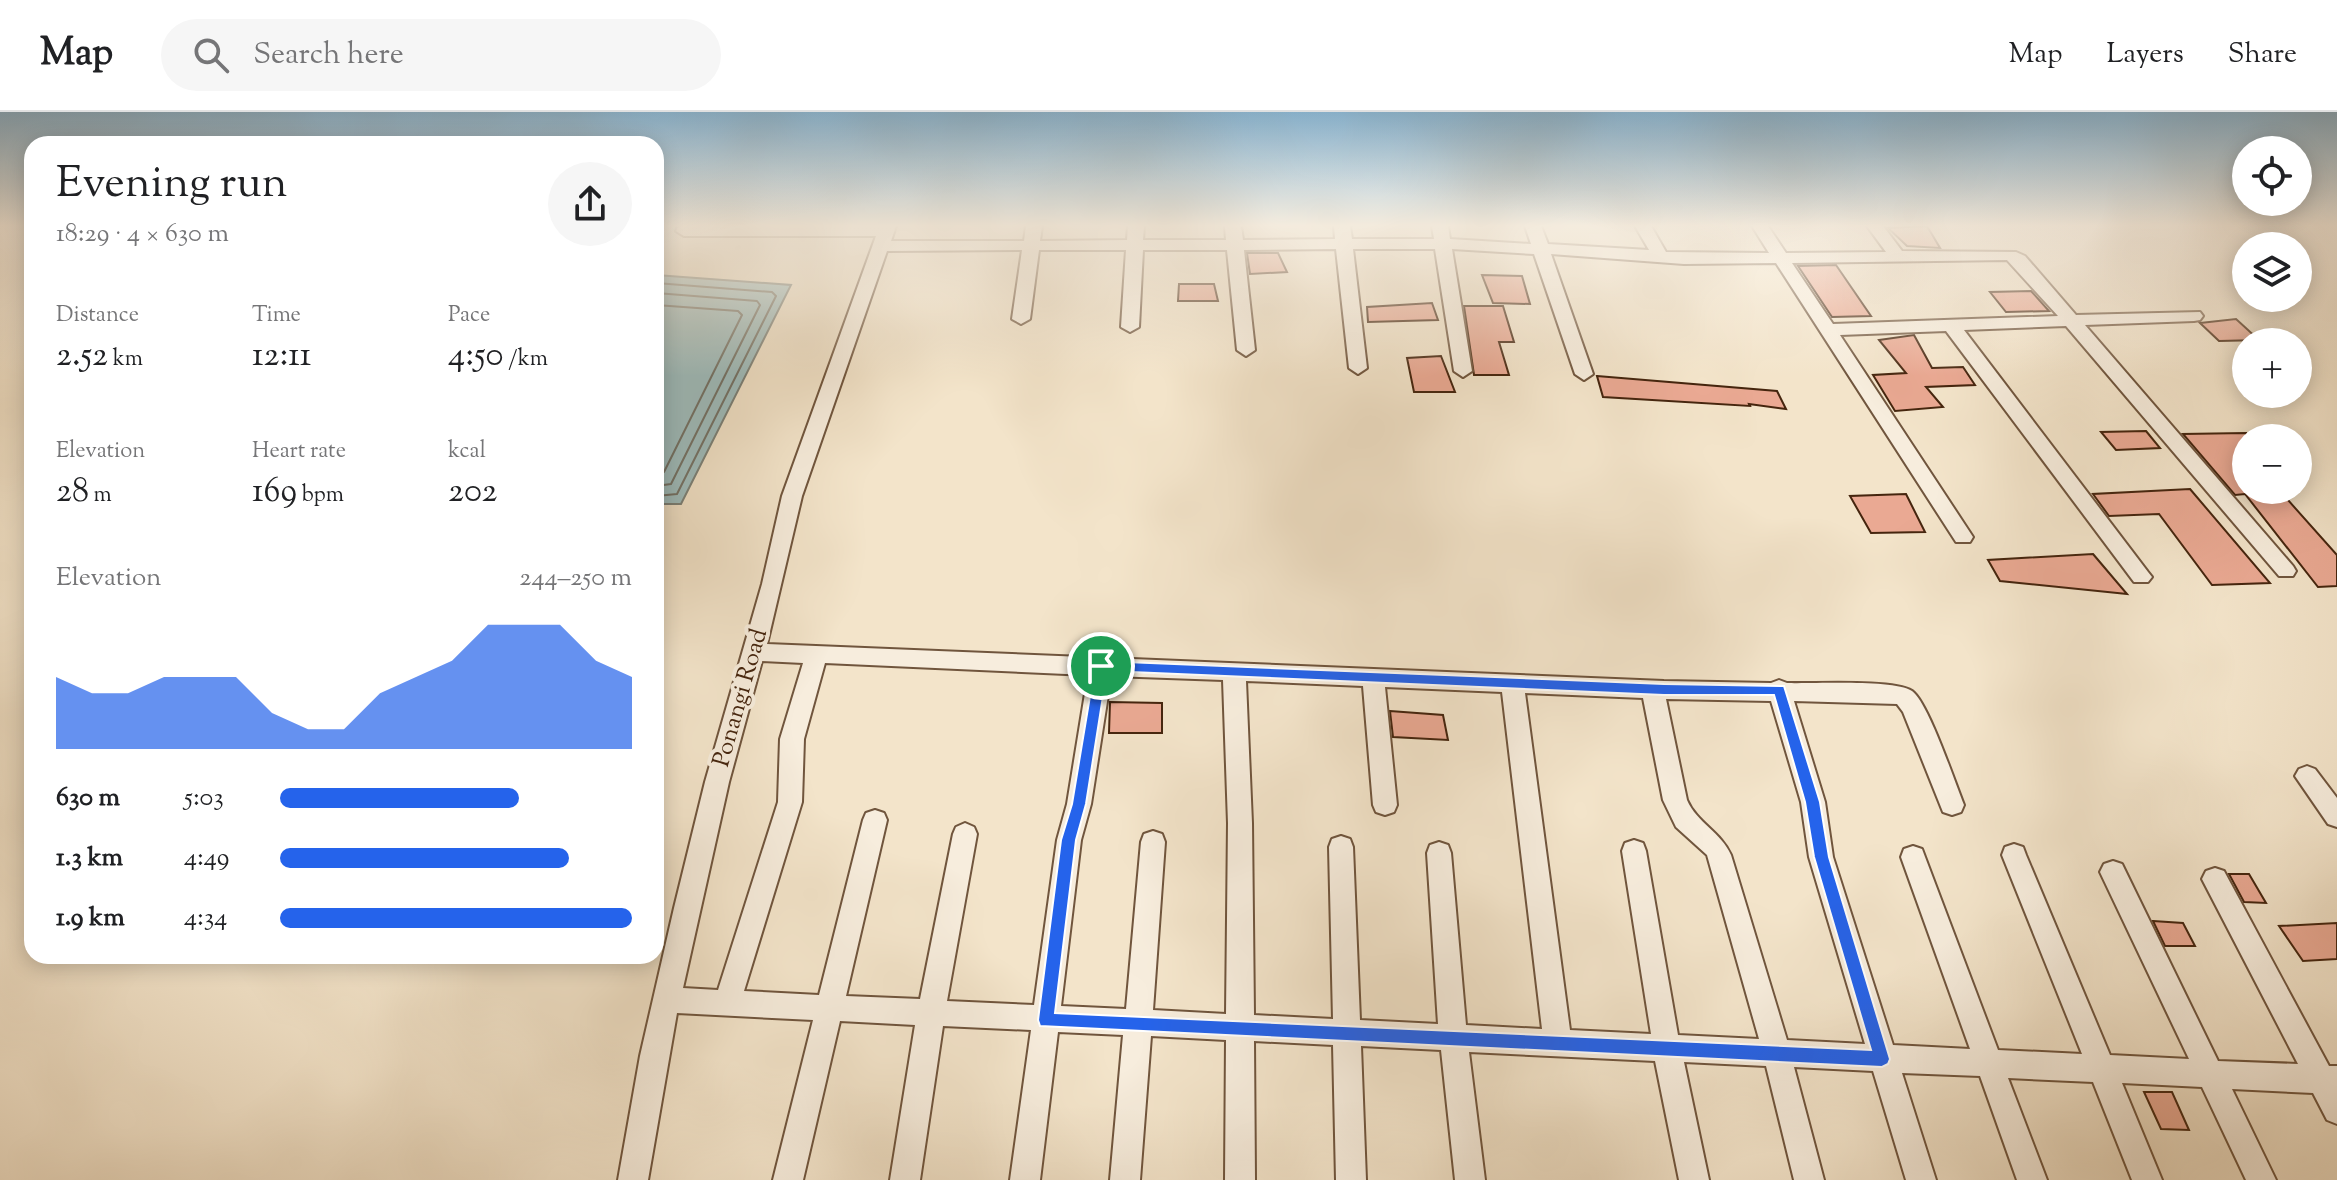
<!DOCTYPE html>
<meta charset="utf-8">
<style>
body{margin:0;font-family:"Sorts Mill Goudy",serif;background:#f6f6f6;color:#202124;height:100vh;display:flex;flex-direction:column;font-size:30px;white-space:nowrap}
*{box-sizing:border-box;margin:0}
p{font-size:26px;color:#757577}
.icon{flex:none;width:44px;height:44px;fill:none;stroke:currentColor;stroke-width:2;stroke-linecap:round;stroke-linejoin:round}
.map{position:relative;flex:1;overflow:hidden}
.drawer{position:absolute;left:24px;top:24px;width:640px;height:828px;display:flex;flex-direction:column;background:#fff;border-radius:24px;box-shadow:0 4px 20px #0003}
.drawer>*{flex:none}
.controls{position:absolute;left:2232px;top:24px;display:grid;gap:16px}
.controls a{display:grid;place-items:center;width:80px;height:80px;border-radius:50%;background:#fff;box-shadow:0 4px 20px #0003;font-size:40px}
.pin{position:absolute;display:grid;place-items:center;width:68px;height:68px;color:#fff;margin:-34px;border:4px solid #fff;border-radius:50%;box-shadow:0 2px 8px #0007}
.round{display:grid;place-items:center;flex:none;width:84px;height:84px;border-radius:42px;background:#f6f6f6}
.head{display:flex;align-items:center;justify-content:space-between;height:136px;padding:0 32px}
h1{font-size:44px;font-weight:600;line-height:60px}
.figures{display:grid;grid-template-columns:repeat(3,1fr);gap:12px;height:136px;padding:8px 32px}
.figures div{display:grid;align-content:center}
.figures b{font-size:34px;font-weight:600}
.figures small{font-size:22px;font-weight:400}
.figures p{font-size:22px}
.chart{height:224px;padding:16px 32px}
.chart p{display:flex;justify-content:space-between}
.chart svg{width:100%;height:144px;margin-top:8px;fill:#2563eb;opacity:.7}
ul{padding:0 32px;list-style:none;font-size:26px}
li{display:grid;grid-template-columns:128px 96px 1fr;align-items:center;height:60px}
li i{height:20px;border-radius:10px;background:#2563eb}
header{display:flex;align-items:center;gap:48px;box-sizing:border-box;height:112px;padding:0 40px;background:#fff;border-bottom:2px solid #e0e0e0}
header strong{font-size:38px}
nav{display:flex;gap:44px;margin-inline-start:auto;font-size:28px}
.search{width:560px;height:72px;background:#f6f6f6;display:flex;align-items:center;gap:20px;box-sizing:border-box;padding:0 28px;border-radius:44px;color:#757577;font-size:30px}
.map>svg:first-child{display:block}
.water{fill:#9ebdbe;stroke:#7a8078;stroke-width:2}
.lines{fill:none;stroke-linecap:round;stroke-linejoin:round}
.shore{stroke:#727166;stroke-width:2}
.building{fill:#eaa993;stroke:#45250e;stroke-width:2}
.minor-casing{stroke:#70553d;stroke-width:4}
.minor{fill:#f7eddd;fill-rule:evenodd}
.route{fill:#2563eb;stroke:#fff;stroke-width:2;fill-rule:evenodd}
.labels{text-anchor:middle;dominant-baseline:central;stroke-width:8;stroke-linejoin:round;paint-order:stroke}
.street-label{font-size:24px;fill:#45250e;stroke:#f7eddd}
</style>
<header>
<strong>Map</strong>
<div class="search"><svg class="icon" aria-label="search" viewBox="0 0 24 24"><circle cx="10" cy="10" r="6"/><path d="M15 15l6 6"/></svg>Search here</div>
<nav><a>Map</a><a>Layers</a><a>Share</a></nav>
</header>
<div class="map">
<svg width="2337" height="1068" viewBox="0 0 2337 1068">
<rect width="100%" height="100%" fill="#f3e4ca"/>
<filter id="stains"><feTurbulence type="fractalNoise" baseFrequency=".0025" numOctaves="4"/><feColorMatrix values="0 0 0 0 .2 0 0 0 0 .09 0 0 0 0 .02 0 0 0 .5 -.17"/></filter>
<radialGradient id="worn" r=".72"><stop offset=".6" stop-color="#630" stop-opacity="0"/><stop offset="1" stop-color="#630" stop-opacity=".3"/></radialGradient>
<path class="water" d="M 656,163 L 791,173 L 681,392 L 656,392 Z"/>
<g class="lines">
<path class="shore" d="M 656,171 L 772,180 L 776,184 L 677,382 L 656,384
M 656,181 L 757,189 L 760,193 L 671,372 L 656,374
M 656,193 L 738,199 L 742,203 L 664,360 L 656,362"/>
</g>
<path class="building" d="M 1927,114 L 1940,136 L 1907,134 L 1888,116 Z
M 1247,141 L 1278,141 L 1287,160 L 1250,162 Z
M 1836,153 L 1871,204 L 1832,205 L 1798,154 Z
M 1482,163 L 1522,164 L 1530,192 L 1493,191 Z
M 1179,172 L 1214,172 L 1218,189 L 1178,189 Z
M 2031,179 L 2049,199 L 2006,200 L 1990,180 Z
M 1432,191 L 1438,208 L 1368,210 L 1367,195 Z
M 1464,194 L 1503,194 L 1514,230 L 1499,230 L 1509,263 L 1474,263 Z
M 2236,207 L 2259,228 L 2219,229 L 2200,211 Z
M 1914,223 L 1932,256 L 1963,255 L 1975,273 L 1926,275 L 1943,295 L 1895,299 L 1873,263 L 1906,261 L 1879,228 Z
M 1441,244 L 1455,280 L 1414,280 L 1407,246 Z
M 1597,264 L 1777,279 L 1786,297 L 1749,292 L 1750,294 L 1603,285 Z
M 2146,319 L 2160,336 L 2116,338 L 2101,320 Z
M 2246,321 L 2246,378 L 2279,378 L 2337,443 L 2337,474 L 2318,475 L 2245,382 L 2235,383 L 2183,322 Z
M 2190,377 L 2270,471 L 2212,473 L 2159,402 L 2109,404 L 2093,382 Z
M 1906,382 L 1925,420 L 1871,421 L 1850,384 Z
M 2093,442 L 2127,482 L 2000,469 L 1988,448 Z
M 1110,590 L 1162,591 L 1162,621 L 1109,621 Z
M 1390,599 L 1443,603 L 1448,628 L 1393,625 Z
M 2229,762 L 2249,762 L 2266,791 L 2244,790 Z
M 2153,809 L 2183,811 L 2195,834 L 2165,834 Z
M 2337,811 L 2337,847 L 2303,849 L 2279,814 Z
M 2144,980 L 2172,980 L 2189,1018 L 2161,1017 Z"/>
<g class="lines">
<g class="minor-casing">
<path id="minor" d="M 678,114 L 896,114 L 891,129 L 1024,129 L 1026,114 L 1042,114 L 1040,129 L 1127,128 L 1128,114 L 1144,114 L 1143,128 L 1226,128 L 1225,114 L 1241,114 L 1243,128 L 1335,127 L 1334,114 L 1350,114 L 1352,127 L 1434,127 L 1432,114 L 1448,114 L 1450,127 L 1531,132 L 1525,114 L 1541,114 L 1548,132 L 1649,138 L 1635,114 L 1651,114 L 1666,140 L 1769,141 L 1752,114 L 1768,114 L 1786,141 L 1886,140 L 1867,114 L 1883,114 L 1902,139 L 2016,140 L 2025,144 L 2076,203 L 2200,200 L 2203,204 L 2200,208 L 2194,209 L 2085,213 L 2293,454 L 2296,459 L 2293,464 L 2279,464 L 2066,214 L 1964,218 L 2148,460 L 2152,465 L 2148,470 L 2134,470 L 1946,219 L 1840,223 L 1973,425 L 1970,430 L 1956,430 L 1776,151 L 1684,152 L 1551,142 L 1593,262 L 1584,268 L 1575,262 L 1534,142 L 1452,137 L 1472,259 L 1463,265 L 1454,259 L 1435,137 L 1353,137 L 1367,256 L 1358,262 L 1349,256 L 1336,137 L 1244,138 L 1255,238 L 1246,244 L 1237,238 L 1227,138 L 1143,138 L 1139,215 L 1130,220 L 1121,215 L 1126,138 L 1039,138 L 1030,207 L 1021,212 L 1012,207 L 1022,138 L 887,139 L 802,384 L 767,532 L 1664,569 L 1771,571 L 1779,568 L 1787,571 C 1814,572 1893,567 1912,579 C 1928,590 1955,671 1964,693 L 1961,700 L 1952,703 L 1943,700 L 1903,600 L 1897,592 L 1794,589 L 1825,690 L 1833,745 L 1893,933 L 1970,937 L 1901,745 L 1904,737 L 1913,734 L 1922,737 L 1925,745 L 1998,938 L 2082,942 L 2002,743 L 2005,735 L 2014,732 L 2023,735 L 2026,743 L 2110,943 L 2189,947 L 2100,760 L 2104,752 L 2113,749 L 2122,752 L 2218,949 L 2298,952 L 2202,767 L 2206,759 L 2215,756 L 2224,759 L 2329,954 L 2337,954 L 2337,1012 L 2327,1008 L 2313,981 L 2232,977 L 2276,1068 L 2246,1068 L 2202,975 L 2122,971 L 2162,1068 L 2132,1068 L 2093,970 L 2008,966 L 2047,1068 L 2017,1068 L 1980,964 L 1902,961 L 1936,1068 L 1906,1068 L 1873,959 L 1794,955 L 1824,1068 L 1794,1068 L 1766,954 L 1684,950 L 1709,1068 L 1679,1068 L 1655,949 L 1469,940 L 1485,1068 L 1455,1068 L 1441,938 L 1361,934 L 1366,1068 L 1336,1068 L 1333,933 L 1254,929 L 1255,1068 L 1225,1068 L 1226,928 L 1151,924 L 1140,1068 L 1110,1068 L 1123,923 L 1058,920 L 1040,1068 L 1010,1068 L 1031,918 L 943,914 L 920,1068 L 890,1068 L 915,913 L 840,909 L 803,1068 L 773,1068 L 813,908 L 677,901 L 648,1068 L 618,1068 L 640,944 L 674,796 L 705,670 L 762,472 L 782,384 L 876,124 L 684,124 L 676,119 ZM 2007,148 L 2058,204 L 1833,212 L 1792,151 ZM 762,549 L 803,551 L 780,627 L 778,690 L 718,878 L 683,876 L 729,670 ZM 825,551 L 1088,563 L 1067,692 L 1057,728 L 1034,893 L 947,889 L 977,722 L 974,715 L 965,711 L 956,715 L 953,722 L 920,887 L 846,884 L 887,708 L 884,701 L 875,698 L 866,701 L 863,708 L 819,883 L 744,879 L 802,690 L 804,627 ZM 1111,564 L 1223,568 L 1228,711 L 1226,902 L 1153,898 L 1165,730 L 1162,722 L 1153,719 L 1144,722 L 1141,730 L 1126,897 L 1061,894 L 1081,728 L 1091,692 ZM 1246,569 L 1363,574 L 1373,693 L 1376,700 L 1385,703 L 1394,700 L 1397,693 L 1385,575 L 1502,580 L 1542,917 L 1466,913 L 1451,741 L 1448,733 L 1439,730 L 1430,733 L 1427,741 L 1438,912 L 1360,908 L 1353,735 L 1350,727 L 1341,724 L 1332,727 L 1329,735 L 1333,907 L 1254,903 L 1252,711 ZM 1525,581 L 1643,586 L 1663,688 L 1676,715 L 1707,743 L 1759,927 L 1678,923 L 1646,739 L 1643,731 L 1634,728 L 1625,731 L 1622,739 L 1651,922 L 1570,918 ZM 1666,587 L 1771,589 L 1801,690 L 1809,745 L 1865,932 L 1787,928 L 1731,743 C 1721,720 1697,711 1687,688 Z
M 2307,654 L 2315,657 L 2337,686 L 2337,715 L 2328,712 L 2295,664 L 2299,657 Z"/>
</g>
<use href="#minor" class="minor"/>
</g>
<linearGradient id="sky" x2="0" y2="1"><stop stop-color="#8ab8d7"/><stop offset="0.43" stop-color="#faf3e7"/><stop offset="1" stop-color="#faf3e7" stop-opacity="0"/></linearGradient>
<rect width="2337" height="264" fill="url(#sky)"/>
<path class="route" d="M 1101,549 L 1664,572 L 1784,574 L 1820,690 L 1829,745 L 1890,947 L 1888,952 L 1882,955 L 1040,914 L 1038,908 L 1061,728 L 1072,692 L 1095,554 ZM 1107,559 L 1664,583 L 1774,583 L 1805,690 L 1814,745 L 1871,938 L 1055,901 L 1076,728 L 1086,692 Z"/>
<g class="labels">
<g class="street-label">
<text transform="translate(741 586) rotate(-74)">Ponangi Road</text>
</g>
</g>
<rect width="100%" height="100%" filter="url(#stains)"/>
<rect width="100%" height="100%" fill="url(#worn)"/>
</svg>
<div class="controls">
<a><svg class="icon" aria-label="locate" viewBox="0 0 24 24"><circle cx="12" cy="12" r="6"/><path d="M12 2v4M12 18v4M2 12h4M18 12h4"/></svg></a>
<a><svg class="icon" aria-label="layers" viewBox="0 0 24 24"><path d="M12 4l9 5-9 5-9-5zM3 14l9 5 9-5"/></svg></a>
<a>+</a>
<a>−</a>
</div>
<div class="pin" style="left:1101px;top:554px;background:#1e9e55"><svg class="icon" aria-label="arrive" viewBox="0 0 24 24"><path d="M6 21V4h12l-3 4 3 4H6"/></svg></div>
<section class="drawer">
<div class="head"><div><h1>Evening run</h1><p>18:29 · 4 × 630 m</p></div><a class="round"><svg class="icon" aria-label="share" viewBox="0 0 24 24"><path d="M12 15V3M7 8l5-5 5 5M5 13v7h14v-7"/></svg></a></div>
<div class="figures">
<div><p>Distance</p><b>2.52<small> km</small></b></div>
<div><p>Time</p><b>12:11</b></div>
<div><p>Pace</p><b>4:50<small> /km</small></b></div>
</div>
<div class="figures">
<div><p>Elevation</p><b>28<small> m</small></b></div>
<div><p>Heart rate</p><b>169<small> bpm</small></b></div>
<div><p>kcal</p><b>202</b></div>
</div>
<div class="chart"><p><span>Elevation</span>244–250 m</p>
<svg viewBox="0 0 160 44" preserveAspectRatio="none"><path d="M0 44V22L10 27L20 27L30 22L40 22L50 22L60 33L70 38L80 38L90 27L100 22L110 17L120 6L130 6L140 6L150 17L160 22V44z"/></svg>
</div>
<ul>
<li><b>630 m</b>5:03<i style="width:68%"></i></li>
<li><b>1.3 km</b>4:49<i style="width:82%"></i></li>
<li><b>1.9 km</b>4:34<i style="width:100%"></i></li>
</ul>
</section>
</div>
